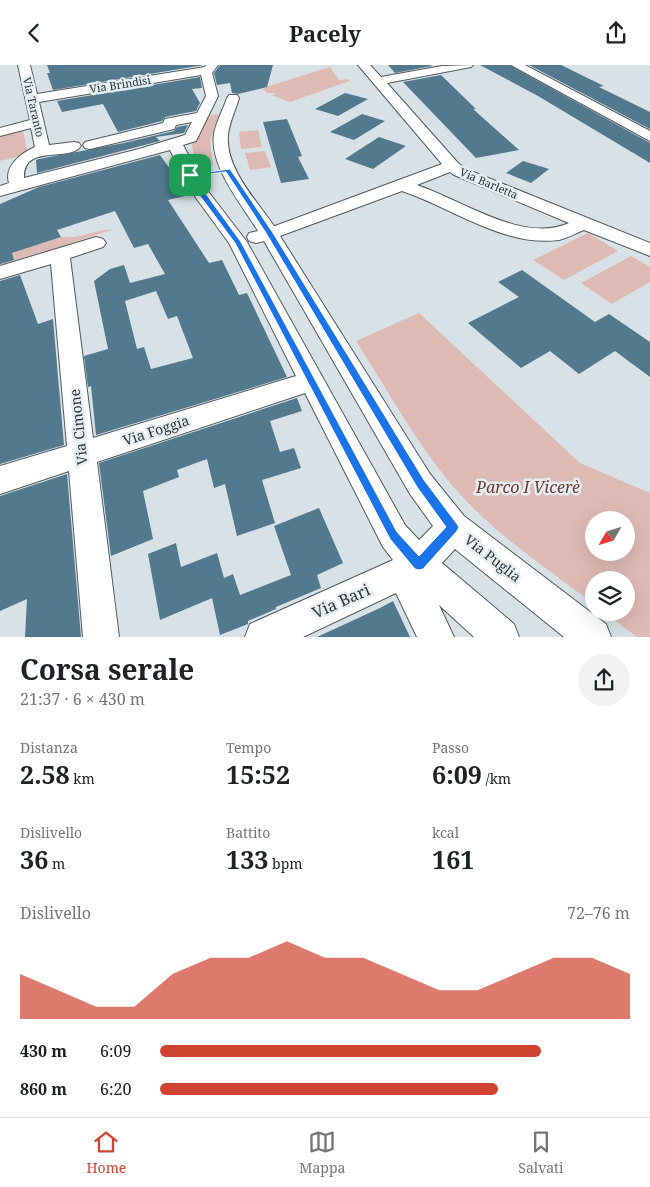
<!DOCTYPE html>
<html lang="it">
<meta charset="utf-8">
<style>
body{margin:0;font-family:"Noto Serif",serif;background:#f2f2f2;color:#202124;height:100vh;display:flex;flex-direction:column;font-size:19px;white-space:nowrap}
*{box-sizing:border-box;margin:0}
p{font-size:16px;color:#757577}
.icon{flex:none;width:28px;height:28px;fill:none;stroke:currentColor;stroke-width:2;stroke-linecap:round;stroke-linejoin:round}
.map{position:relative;height:572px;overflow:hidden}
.side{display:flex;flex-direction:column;background:#fff;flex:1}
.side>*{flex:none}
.needle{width:32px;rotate:231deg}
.controls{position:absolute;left:585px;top:446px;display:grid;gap:10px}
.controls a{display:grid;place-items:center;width:50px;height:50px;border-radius:50%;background:#fff;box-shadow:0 5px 20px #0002;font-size:25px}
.pin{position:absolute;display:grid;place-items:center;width:42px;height:42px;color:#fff;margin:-21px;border-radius:10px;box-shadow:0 2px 8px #0006}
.round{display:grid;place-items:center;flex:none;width:52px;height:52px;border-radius:26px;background:#f2f2f2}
.head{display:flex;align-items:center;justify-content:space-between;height:85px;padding:0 20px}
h1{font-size:28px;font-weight:700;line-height:38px}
.metrics{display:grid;grid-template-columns:repeat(3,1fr);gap:8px;height:85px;padding:5px 20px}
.metrics div{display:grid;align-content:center}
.metrics b{font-size:25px;font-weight:700}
.metrics small{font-size:14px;font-weight:400}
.metrics p{font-size:14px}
.chart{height:140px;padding:10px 20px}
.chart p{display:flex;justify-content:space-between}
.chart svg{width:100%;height:90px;margin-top:5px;fill:#cf4330;opacity:.7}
ul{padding:0 20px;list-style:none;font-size:16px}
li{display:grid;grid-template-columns:80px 60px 1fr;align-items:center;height:38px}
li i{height:12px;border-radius:6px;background:#cf4330}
header{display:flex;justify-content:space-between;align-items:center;height:65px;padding:0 20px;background:#fff;font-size:22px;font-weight:700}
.tab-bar{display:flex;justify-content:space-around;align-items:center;height:70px;border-top:1px solid #e0e0e0;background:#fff;font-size:14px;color:#757577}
.tab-bar a{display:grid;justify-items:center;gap:2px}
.tab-bar .current{color:#cf4330}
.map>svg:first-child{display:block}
.green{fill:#debab4;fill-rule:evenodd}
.building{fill:#52798d;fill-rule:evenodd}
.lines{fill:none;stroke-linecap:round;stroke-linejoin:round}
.minor-casing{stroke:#51595d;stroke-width:2}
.minor{fill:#fff;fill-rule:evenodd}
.route{fill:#1a73e8;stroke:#fff;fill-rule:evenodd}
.labels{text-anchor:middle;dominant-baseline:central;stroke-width:5;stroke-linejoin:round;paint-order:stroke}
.far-street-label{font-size:11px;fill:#303436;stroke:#e6eff4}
.street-label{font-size:14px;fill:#303436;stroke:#e6eff4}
.near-park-label{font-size:16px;font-style:italic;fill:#72392f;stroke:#e6eff4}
.near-street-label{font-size:16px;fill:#303436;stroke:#e6eff4}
</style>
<header><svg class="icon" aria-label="back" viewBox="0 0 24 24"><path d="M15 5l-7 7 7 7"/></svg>Pacely<svg class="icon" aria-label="share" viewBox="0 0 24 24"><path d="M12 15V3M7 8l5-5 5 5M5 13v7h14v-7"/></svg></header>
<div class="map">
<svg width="650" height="572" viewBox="0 0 650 572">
<rect width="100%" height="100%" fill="#d8e2e6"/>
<path class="green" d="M 330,2 L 339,15 L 348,14 L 350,16 L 290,37 L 272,30 L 276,28 L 267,28 L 263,23 Z
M 219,49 L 210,76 L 213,100 L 196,104 L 192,80 L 210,50 Z
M 258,65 L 262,82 L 241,84 L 239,67 Z
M 23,66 L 28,89 L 0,96 L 0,72 Z
M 265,86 L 271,102 L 250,105 L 245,88 Z
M 114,164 L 0,202 L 0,192 L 61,172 L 75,172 L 104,165 Z
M 588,168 L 618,186 L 564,215 L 533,195 Z
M 631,191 L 650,202 L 650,217 L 612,239 L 581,218 Z
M 419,248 L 580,398 L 650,428 L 650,572 L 637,572 L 605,548 L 626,548 L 626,515 L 594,515 L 594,539 C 544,502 492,467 451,419 C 415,376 387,324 356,276 ZM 594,455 L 626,455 L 626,488 L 594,488 Z"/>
<path class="building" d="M 47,0 L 204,0 L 53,25 L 47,8 L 50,8 Z
M 220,0 L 273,0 L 267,22 L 238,29 L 232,28 L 230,18 L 217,20 L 214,8 Z
M 388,0 L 431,0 L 432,1 L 395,8 Z
M 480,0 L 509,0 L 650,78 L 650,98 L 538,31 Z
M 529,0 L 561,0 L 604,21 L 599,22 L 650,47 L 650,64 Z
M 441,10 L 476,44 L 473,44 L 519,85 L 476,93 L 403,17 Z
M 200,12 L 202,23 L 192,24 L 200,38 L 196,46 L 165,52 L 162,56 L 118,67 L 103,39 L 62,47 L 57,36 Z
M 345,28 L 368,34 L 338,51 L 315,44 Z
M 362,49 L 385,56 L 354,75 L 330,67 Z
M 287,54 L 302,91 L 298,92 L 309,114 L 281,118 L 263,57 Z
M 188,60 L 184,68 L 156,72 L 160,76 L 37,108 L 36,95 L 39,94 L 124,78 L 174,66 L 177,62 Z
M 379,72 L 406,81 L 373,104 L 345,94 Z
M 160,90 L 175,111 L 171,112 L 185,131 L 168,135 L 209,198 L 222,195 L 239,230 L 247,228 L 287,312 L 96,370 L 91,321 L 88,322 L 84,291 L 108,284 L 94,216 L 110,204 L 124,200 L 130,218 L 165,209 L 148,179 L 134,183 L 115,146 L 57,165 L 61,172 L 12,188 L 14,195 L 0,199 L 0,139 L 39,122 ZM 156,226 L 168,254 L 177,251 L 193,293 L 151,304 L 144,282 L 137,284 L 125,236 Z
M 523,96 L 549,104 L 531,118 L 506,108 Z
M 522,205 L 595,257 L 609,249 L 650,277 L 650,312 L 615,286 L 579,309 L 550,286 L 521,303 L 468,258 L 519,232 L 498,217 Z
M 20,210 L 38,259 L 53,254 L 64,380 L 0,399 L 0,216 Z
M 297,333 L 302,346 L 270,356 L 280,387 L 294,383 L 301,403 L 262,415 L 275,458 L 237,471 L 225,419 L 214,423 L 207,394 L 177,405 L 179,412 L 143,426 L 153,474 L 111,491 L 99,398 Z
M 67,409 L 81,572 L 25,572 L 27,534 L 0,546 L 0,431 Z
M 319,443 L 343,498 L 317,510 L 321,523 L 276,542 L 276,544 L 248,556 L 248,559 L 220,570 L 212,533 L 160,555 L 148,489 L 176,478 L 181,502 L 217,488 L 224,513 L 233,509 L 240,530 L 291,510 L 274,461 Z
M 393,536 L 410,572 L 317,572 L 380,543 Z"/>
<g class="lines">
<g class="minor-casing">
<path id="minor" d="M 18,0 L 30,0 L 37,29 L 205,2 L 206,0 L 218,0 L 212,8 L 218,31 L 196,76 L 183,80 L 207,125 L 247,177 L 405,460 L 419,475 L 433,461 L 410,429 L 264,176 L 256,178 L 249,176 L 247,172 L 249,168 L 258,166 C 242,140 209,101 214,69 C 216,57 223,45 227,33 L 229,30 L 237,30 L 239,33 C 236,44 229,58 228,70 C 225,103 257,136 274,161 L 275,161 L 442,99 L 358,0 L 370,0 L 381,12 L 442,1 L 473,0 L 471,2 L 387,18 L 458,98 L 466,104 L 650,178 L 650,191 L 584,165 C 576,168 568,173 559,175 C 503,182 453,143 402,126 L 280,171 L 430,409 L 464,451 L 606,559 L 611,572 L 564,572 L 455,484 L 442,498 L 514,559 L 519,572 L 474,572 L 439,540 L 454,572 L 417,572 L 396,528 L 303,572 L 245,572 L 250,559 L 393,495 L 383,482 L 305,328 L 97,397 L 119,572 L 83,572 L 69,406 L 0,429 L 0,401 L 67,381 L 51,199 L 0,214 L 0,201 L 96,172 L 103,174 L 106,178 L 103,182 L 70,193 L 93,373 L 296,311 L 229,178 L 191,126 L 170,85 L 0,131 L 0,121 L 9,118 C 4,101 21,88 35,82 L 31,63 L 0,71 L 0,63 L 30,55 ZM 201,10 L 206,31 L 197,48 L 165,54 L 163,58 L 85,77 L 83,80 L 85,83 L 90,84 L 174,64 L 176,60 L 192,57 L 185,70 L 139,84 L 24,113 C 23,78 69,98 81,81 L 79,78 L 74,77 L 49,80 L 39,37 ZM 450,107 L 454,110 L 569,158 C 523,179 462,135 417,120 Z
M 511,0 L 525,0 L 650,66 L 650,76 Z"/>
</g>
<use href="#minor" class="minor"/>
</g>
<path class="route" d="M 230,104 L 273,168 L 424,415 L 457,459 L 459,462 L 457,466 L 423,504 L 419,505 L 415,504 L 390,474 L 235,178 L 197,127 L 187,110 ZM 226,107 L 266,168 L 417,422 L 446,462 L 419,491 L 397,467 L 241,177 L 193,111 Z"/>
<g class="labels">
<g class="far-street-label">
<text transform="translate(120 19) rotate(-9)">Via Brindisi</text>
<text transform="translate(34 42) rotate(77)">Via Taranto</text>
<text transform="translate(489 118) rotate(23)">Via Barletta</text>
</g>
<g class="street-label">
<text transform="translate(78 362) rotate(-96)">Via Cimone</text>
<text transform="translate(156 365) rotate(-18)">Via Foggia</text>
<text transform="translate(493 493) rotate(38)">Via Puglia</text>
</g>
<g class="near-park-label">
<text x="528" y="422">Parco I Vicerè</text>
</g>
<g class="near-street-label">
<text transform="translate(341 536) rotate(-24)">Via Bari</text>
</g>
</g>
</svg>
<div class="controls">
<a><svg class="needle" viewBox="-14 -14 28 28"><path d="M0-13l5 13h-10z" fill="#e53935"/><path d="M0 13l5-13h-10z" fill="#757577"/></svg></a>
<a><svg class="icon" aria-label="layers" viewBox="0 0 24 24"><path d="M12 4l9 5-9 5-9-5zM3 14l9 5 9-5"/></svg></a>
</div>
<div class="pin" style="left:190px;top:110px;background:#1e9e55"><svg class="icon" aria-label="arrive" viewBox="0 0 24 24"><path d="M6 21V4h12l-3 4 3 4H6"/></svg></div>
</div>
<section class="side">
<div class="head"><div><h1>Corsa serale</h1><p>21:37 · 6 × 430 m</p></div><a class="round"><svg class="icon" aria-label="share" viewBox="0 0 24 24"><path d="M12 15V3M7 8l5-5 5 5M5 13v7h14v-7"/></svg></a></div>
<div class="metrics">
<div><p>Distanza</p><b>2.58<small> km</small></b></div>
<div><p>Tempo</p><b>15:52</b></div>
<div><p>Passo</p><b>6:09<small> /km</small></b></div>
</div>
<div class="metrics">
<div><p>Dislivello</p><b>36<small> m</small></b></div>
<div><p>Battito</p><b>133<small> bpm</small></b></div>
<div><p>kcal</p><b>161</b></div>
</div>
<div class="chart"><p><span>Dislivello</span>72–76 m</p>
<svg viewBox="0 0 160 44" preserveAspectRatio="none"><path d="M0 44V22L10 30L20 38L30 38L40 22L50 14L60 14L70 6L80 14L90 14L100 22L110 30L120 30L130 22L140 14L150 14L160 22V44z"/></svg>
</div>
<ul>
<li><b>430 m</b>6:09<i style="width:81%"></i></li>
<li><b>860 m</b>6:20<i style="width:72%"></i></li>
</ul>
</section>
<nav class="tab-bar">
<a class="current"><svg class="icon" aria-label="home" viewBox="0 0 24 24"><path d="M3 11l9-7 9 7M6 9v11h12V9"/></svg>Home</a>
<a><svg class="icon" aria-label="map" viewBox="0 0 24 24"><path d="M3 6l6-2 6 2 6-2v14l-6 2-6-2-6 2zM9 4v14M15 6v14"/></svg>Mappa</a>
<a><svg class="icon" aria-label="saved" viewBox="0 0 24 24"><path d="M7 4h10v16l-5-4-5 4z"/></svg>Salvati</a>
</nav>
